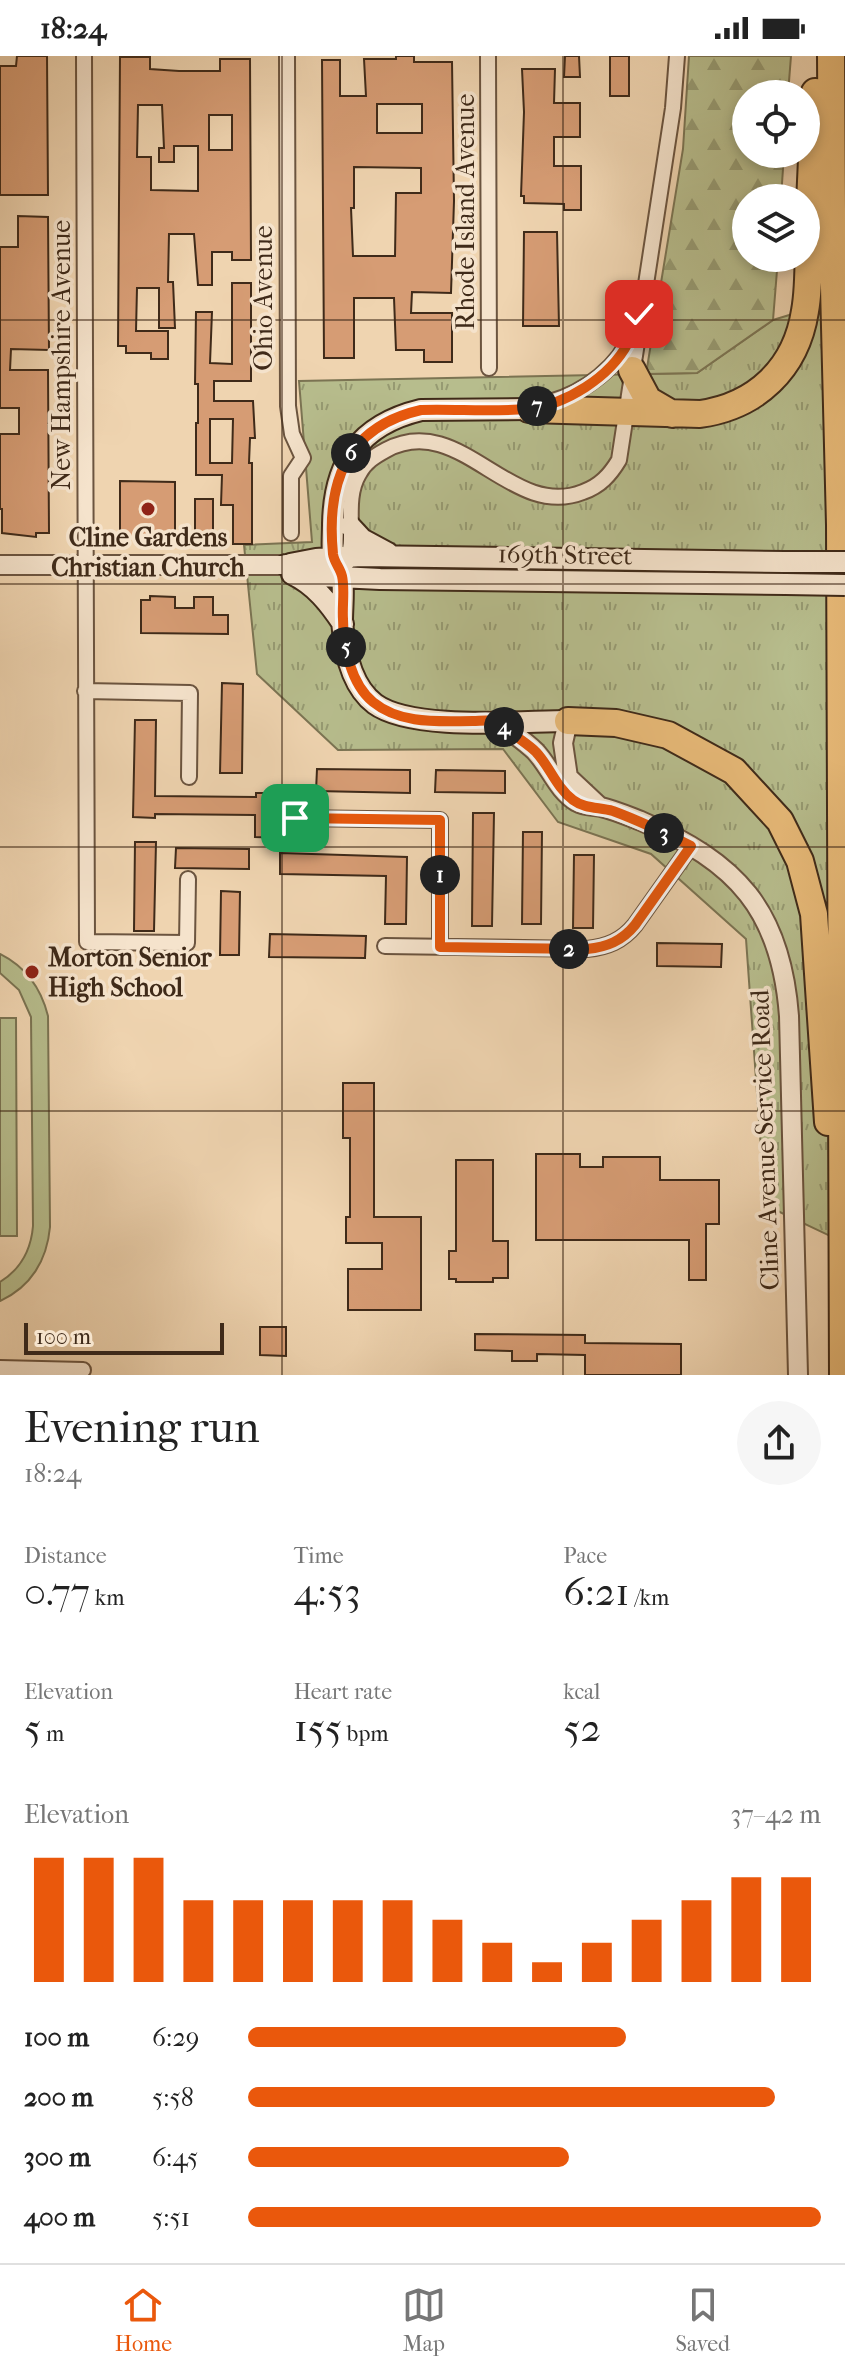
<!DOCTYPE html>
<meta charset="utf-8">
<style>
body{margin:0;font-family:"IM FELL French Canon",serif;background:#f6f6f6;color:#222;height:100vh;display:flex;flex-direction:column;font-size:30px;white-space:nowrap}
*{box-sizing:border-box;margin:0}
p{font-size:26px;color:#767676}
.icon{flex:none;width:44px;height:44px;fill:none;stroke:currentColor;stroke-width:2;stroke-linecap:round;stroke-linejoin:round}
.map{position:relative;height:1319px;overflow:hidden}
.drawer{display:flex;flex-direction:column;background:#fff;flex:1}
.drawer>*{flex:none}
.fabs{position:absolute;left:732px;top:24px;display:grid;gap:16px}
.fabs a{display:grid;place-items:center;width:88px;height:88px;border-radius:50%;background:#fff;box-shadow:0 4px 12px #0003;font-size:40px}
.scale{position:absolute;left:24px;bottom:20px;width:200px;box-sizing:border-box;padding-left:8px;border:4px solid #3f2a19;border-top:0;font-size:22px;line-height:28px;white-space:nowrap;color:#3f2a19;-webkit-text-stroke:6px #f5e3cc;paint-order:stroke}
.pin{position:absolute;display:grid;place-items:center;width:68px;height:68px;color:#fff;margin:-34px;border-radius:16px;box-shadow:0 4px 12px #0006}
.km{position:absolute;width:40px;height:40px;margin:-20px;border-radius:50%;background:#222;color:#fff;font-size:22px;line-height:40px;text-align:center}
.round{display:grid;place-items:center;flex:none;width:84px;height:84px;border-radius:42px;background:#f6f6f6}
.headline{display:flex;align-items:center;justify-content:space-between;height:136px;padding:0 24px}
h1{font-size:44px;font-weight:600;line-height:60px}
.figures{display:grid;grid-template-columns:repeat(3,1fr);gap:12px;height:136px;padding:8px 24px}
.figures div{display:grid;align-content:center}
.figures b{font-size:40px;font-weight:600}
.figures small{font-size:22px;font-weight:400}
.figures p{font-size:22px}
.chart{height:224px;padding:16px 24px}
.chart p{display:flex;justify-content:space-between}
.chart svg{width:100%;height:144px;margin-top:8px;stroke:#ea580c;stroke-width:6}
ul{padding:0 24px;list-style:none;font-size:26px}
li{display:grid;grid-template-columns:128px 96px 1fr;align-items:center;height:60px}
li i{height:20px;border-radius:10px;background:#ea580c}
.status{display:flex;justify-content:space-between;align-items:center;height:56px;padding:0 40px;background:#fff;direction:ltr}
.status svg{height:22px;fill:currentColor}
.tabs{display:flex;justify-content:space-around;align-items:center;height:112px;border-top:2px solid #e0e0e0;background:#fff;font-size:22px;color:#767676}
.tabs a{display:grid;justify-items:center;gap:4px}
.tabs .selected{color:#ea580c}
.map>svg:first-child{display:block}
.grass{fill:url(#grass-tufts);stroke:#7b7453;stroke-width:2}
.forest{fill:url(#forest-firs);stroke:#7b7453;stroke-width:2}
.park{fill:#b7bd8d;stroke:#7b7453;stroke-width:2}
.building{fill:#d69c74;stroke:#3f2a19;stroke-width:2;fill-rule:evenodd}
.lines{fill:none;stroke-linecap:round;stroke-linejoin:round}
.minor-casing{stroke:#6b543f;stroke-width:18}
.tertiary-casing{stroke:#6b543f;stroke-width:22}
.secondary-casing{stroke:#3f2a19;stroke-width:24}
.motorway-casing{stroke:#3f2a19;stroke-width:30}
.minor{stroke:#f5e3cc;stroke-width:14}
.tertiary{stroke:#f5e3cc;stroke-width:18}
.secondary{stroke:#f5e3cc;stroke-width:20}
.motorway{stroke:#e8ba78;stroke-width:26}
.secondary-bridge-casing{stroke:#3f2a19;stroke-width:24;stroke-linecap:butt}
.secondary-bridge{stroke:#f5e3cc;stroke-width:20}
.route-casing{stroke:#fff;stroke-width:16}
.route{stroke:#ea580c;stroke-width:10}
.grid{fill:none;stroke:#3f2a19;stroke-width:2;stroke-opacity:0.55}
.poi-dot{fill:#8f2418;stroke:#f5e3cc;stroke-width:3}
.labels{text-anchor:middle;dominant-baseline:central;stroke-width:7;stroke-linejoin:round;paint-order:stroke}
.street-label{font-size:26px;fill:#3f2a19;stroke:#f5e3cc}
.poi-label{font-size:26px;font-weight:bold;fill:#3f2a19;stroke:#f5e3cc}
</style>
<div class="status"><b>18:24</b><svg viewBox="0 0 49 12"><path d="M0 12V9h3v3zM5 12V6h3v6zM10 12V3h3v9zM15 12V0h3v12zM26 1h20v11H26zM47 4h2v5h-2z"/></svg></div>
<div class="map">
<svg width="845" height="1319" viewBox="0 0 845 1319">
<defs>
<pattern id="grass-tufts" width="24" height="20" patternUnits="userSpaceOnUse" patternTransform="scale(2)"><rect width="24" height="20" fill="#b7bd8d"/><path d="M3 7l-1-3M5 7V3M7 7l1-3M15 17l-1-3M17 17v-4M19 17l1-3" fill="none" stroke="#969a72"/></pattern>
<pattern id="forest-firs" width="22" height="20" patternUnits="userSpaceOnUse" patternTransform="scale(2)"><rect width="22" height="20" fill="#b7bd8d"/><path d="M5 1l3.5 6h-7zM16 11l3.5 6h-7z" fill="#969a72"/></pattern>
</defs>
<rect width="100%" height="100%" fill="#efd4b0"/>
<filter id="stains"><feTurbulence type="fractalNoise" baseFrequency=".0025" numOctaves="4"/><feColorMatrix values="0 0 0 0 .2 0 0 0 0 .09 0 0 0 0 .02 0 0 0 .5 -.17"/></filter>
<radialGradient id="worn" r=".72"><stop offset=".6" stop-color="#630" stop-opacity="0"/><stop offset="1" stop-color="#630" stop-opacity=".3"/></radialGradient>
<path class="grass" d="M 845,242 L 845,1187 L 765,1149 L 746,883 L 651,798 L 558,766 L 503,693 L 338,694 L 257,618 L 244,489 L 312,486 L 299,325 L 697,317 L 773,264 Z"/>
<path class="forest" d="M 689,0 L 791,0 L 788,38 L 746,38 L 746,98 L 784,98 L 781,142 L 746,142 L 746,202 L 778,202 L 773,264 L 697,317 L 646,318 L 683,93 Z"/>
<path class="park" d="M 0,898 C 26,911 41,932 48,960 L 50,1171 C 47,1204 31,1231 0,1245 L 0,1226 C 21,1213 31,1194 33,1170 L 31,961 L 19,934 L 0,917 Z
M 0,962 L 16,962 L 17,1180 L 0,1180 Z"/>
<path class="building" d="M 17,0 L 47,0 L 48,139 L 0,139 L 0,10 L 16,10 Z
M 396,0 L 414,0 L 414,6 L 452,6 L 454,145 L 451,237 L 412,236 L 411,257 L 452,257 L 452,306 L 424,306 L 424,294 L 396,294 L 394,242 L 354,242 L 354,302 L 324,302 L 322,4 L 340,4 L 340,40 L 366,40 L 364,3 L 396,3 ZM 377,48 L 422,48 L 422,77 L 377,77 ZM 354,111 L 421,112 L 421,137 L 396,137 L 395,200 L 353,200 L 351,152 L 354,152 Z
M 565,0 L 579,0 L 580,21 L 564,21 Z
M 610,0 L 629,0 L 629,40 L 610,40 Z
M 120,1 L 150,1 L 150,13 L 179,15 L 220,15 L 220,3 L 250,3 L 251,204 L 232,204 L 232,196 L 212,196 L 212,229 L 198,229 L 194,178 L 169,178 L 168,226 L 173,226 L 175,272 L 159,272 L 159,232 L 137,232 L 136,275 L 168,275 L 168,303 L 151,303 L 151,297 L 126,297 L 126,290 L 118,290 ZM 138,49 L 162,49 L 164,92 L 159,92 L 159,106 L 174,106 L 174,90 L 198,90 L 198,135 L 151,134 L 151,101 L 137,101 ZM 209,59 L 232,59 L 232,94 L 209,94 Z
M 522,13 L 555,13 L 554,47 L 580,47 L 580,81 L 554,81 L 554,110 L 581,110 L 581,154 L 564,154 L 564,148 L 524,147 L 524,140 L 521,140 L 524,56 Z
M 18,160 L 48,161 L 49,294 L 11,293 L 10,314 L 48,314 L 49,477 L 36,477 L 36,481 L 2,477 L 2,453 L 0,453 L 0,378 L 19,378 L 19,352 L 0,352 L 0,191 L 18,191 Z
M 524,176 L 557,176 L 559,270 L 523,270 Z
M 232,227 L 251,227 L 251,325 L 214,325 L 214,345 L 253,345 L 255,382 L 250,382 L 249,407 L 252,407 L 252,488 L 233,488 L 233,449 L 221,449 L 222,419 L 196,419 L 196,367 L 198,367 L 198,328 L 195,328 L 196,256 L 212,256 L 210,307 L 232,308 ZM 210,363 L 233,363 L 232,407 L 210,407 Z
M 120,425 L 175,426 L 175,481 L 120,481 Z
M 195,443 L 213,443 L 213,480 L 195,480 Z
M 150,540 L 175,541 L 175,552 L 194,552 L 194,541 L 213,541 L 213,559 L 228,559 L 228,578 L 141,577 L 141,544 L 150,544 Z
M 222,627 L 243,628 L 242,717 L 220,717 Z
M 135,664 L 156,664 L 155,740 L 256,741 L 256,737 L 286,737 L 286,782 L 255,781 L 255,759 L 155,758 L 155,762 L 133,761 Z
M 317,713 L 410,714 L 410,737 L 316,735 Z
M 436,714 L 505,715 L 505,737 L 435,736 Z
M 473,757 L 494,757 L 492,870 L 472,870 Z
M 523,776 L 542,776 L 541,868 L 522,868 Z
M 135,786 L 156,786 L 154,875 L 134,875 Z
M 176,792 L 249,793 L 249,813 L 175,812 Z
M 280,797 L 407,801 L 406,868 L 385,868 L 386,820 L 280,818 Z
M 574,799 L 594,799 L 593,872 L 573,872 Z
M 221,835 L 240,836 L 239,899 L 220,899 Z
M 270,878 L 366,880 L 365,902 L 269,901 Z
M 657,887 L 722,888 L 721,911 L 657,910 Z
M 343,1027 L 374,1027 L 374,1161 L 421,1161 L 421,1254 L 348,1254 L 348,1213 L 382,1213 L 382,1187 L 346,1187 L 346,1161 L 350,1161 L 350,1082 L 343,1082 Z
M 536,1098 L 580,1098 L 580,1111 L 603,1111 L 603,1101 L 660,1101 L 660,1124 L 719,1124 L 719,1168 L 706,1168 L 706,1224 L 689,1224 L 689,1184 L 536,1184 Z
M 456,1104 L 493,1104 L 493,1185 L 508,1185 L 508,1222 L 493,1222 L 493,1226 L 456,1226 L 456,1223 L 449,1223 L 449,1195 L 456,1195 Z
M 260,1271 L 286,1271 L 286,1300 L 260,1299 Z
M 475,1278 L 585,1279 L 585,1287 L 681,1288 L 681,1319 L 585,1319 L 585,1299 L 537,1298 L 537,1305 L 512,1305 L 512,1295 L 475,1294 Z"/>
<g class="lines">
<g class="minor-casing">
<path id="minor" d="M 84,0 L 87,886 L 187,887 L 188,823
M 287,0 L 288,350 L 292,378 L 303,402 L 291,420 L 291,477
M 488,0 L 489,312
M 550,346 C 585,336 619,311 632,277
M 347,507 C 357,479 343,445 359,418 C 365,406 375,400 386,394 C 460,354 510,465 583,436 C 600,430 610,419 619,404 L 673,52 L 677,0
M 85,635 L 190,637 L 189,721
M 295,762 L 440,764 L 440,891
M 385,890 L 587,893 C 607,891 622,885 635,869 L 691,790
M 0,1312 L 83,1314"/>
</g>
<g class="tertiary-casing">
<path id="tertiary" d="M 0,509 L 286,509
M 497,665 C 509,675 524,684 535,695 C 551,712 557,734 577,746 C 586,751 591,749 601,751 C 614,754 628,760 641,765 C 737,806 781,854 789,960 L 798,1319
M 568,665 L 563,687 L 568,721 L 600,751"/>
</g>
<g class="secondary-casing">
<path id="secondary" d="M 529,353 L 421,354 C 359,369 334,407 333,468 C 333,478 332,489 333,499 C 334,507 341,514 342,522 C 344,535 342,551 342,565 C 344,593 351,630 375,648 C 412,675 520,665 568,665
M 350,470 L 362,483 L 388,497
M 290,508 L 316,503 L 361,500 L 784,506
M 286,509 L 320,520 L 380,523 L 786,528
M 292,518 C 315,529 329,547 343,568"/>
</g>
<g class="motorway-casing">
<path id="motorway" d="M 831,0 L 832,152 L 840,469 L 843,1319
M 632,314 L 648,344 L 672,358
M 529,353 L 700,358 C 756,350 796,313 805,255 C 810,228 808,198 809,170 C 811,125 813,80 815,36
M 568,665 L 616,667 L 668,679 L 734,715 L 780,765 L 800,805 L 814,858 L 828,1066"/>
</g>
<use href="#minor" class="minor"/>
<use href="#tertiary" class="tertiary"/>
<use href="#secondary" class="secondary"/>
<use href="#motorway" class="motorway"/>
<g class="secondary-bridge-casing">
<path id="secondary-bridge" d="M 784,506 L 845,506
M 786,528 L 845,529"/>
</g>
<use href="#secondary-bridge" class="secondary-bridge"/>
</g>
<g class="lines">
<g class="route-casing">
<path id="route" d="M 295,762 L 440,764 L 440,891 L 587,893 C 607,891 622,885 635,869 L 691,790 C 665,777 640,765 613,755 C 599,751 585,753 573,744 C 556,731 550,711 536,696 C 529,689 519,683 512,677 C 508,674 502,667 497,666 C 491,663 480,665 473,665 C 440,665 401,669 373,646 C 351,628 343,591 343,563 C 342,550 345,533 342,520 C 340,512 334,506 333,498 C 326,427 346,371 421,354 C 456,353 492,356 527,353 C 566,349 610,321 628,287 C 633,278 636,267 639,258"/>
</g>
<use href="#route" class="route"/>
</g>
<path class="grid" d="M 282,0 L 282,1319M 563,0 L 563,1319M 0,264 L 845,264M 0,528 L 845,528M 0,791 L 845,791M 0,1055 L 845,1055"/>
<g class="poi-dot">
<circle cx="148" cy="453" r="8"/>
<circle cx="32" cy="916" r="8"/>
</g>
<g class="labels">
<g class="street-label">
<text transform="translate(465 156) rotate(-90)">Rhode Island Avenue</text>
<text transform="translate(263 242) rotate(-90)">Ohio Avenue</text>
<text transform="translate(61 299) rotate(-90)">New Hampshire Avenue</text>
<text transform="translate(565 499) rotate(1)">169th Street</text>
<text transform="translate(765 1084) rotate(-92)">Cline Avenue Service Road</text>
</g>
<g class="poi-label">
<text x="148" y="481">Cline Gardens<tspan x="148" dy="30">Christian Church</tspan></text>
<text x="48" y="901" text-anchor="start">Morton Senior<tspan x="48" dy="30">High School</tspan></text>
</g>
</g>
<rect width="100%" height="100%" filter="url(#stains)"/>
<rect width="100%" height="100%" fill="url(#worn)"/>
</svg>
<div class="fabs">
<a><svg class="icon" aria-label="locate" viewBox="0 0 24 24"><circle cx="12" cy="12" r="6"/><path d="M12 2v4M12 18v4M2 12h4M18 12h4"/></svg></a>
<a><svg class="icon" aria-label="layers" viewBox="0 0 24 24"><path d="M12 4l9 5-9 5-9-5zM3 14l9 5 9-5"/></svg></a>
</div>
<div class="scale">100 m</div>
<div class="pin" style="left:295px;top:762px;background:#1e9e55"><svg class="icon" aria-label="arrive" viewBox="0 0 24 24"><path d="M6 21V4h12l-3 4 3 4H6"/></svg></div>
<div class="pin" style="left:639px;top:258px;background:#d93025"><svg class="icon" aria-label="check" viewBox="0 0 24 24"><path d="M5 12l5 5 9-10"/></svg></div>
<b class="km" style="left:440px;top:819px">1</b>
<b class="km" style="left:569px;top:893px">2</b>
<b class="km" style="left:664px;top:777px">3</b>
<b class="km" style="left:504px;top:671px">4</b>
<b class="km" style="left:346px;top:591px">5</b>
<b class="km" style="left:351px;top:397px">6</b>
<b class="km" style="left:537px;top:350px">7</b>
</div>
<section class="drawer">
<div class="headline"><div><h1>Evening run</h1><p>18:24</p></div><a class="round"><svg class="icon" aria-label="share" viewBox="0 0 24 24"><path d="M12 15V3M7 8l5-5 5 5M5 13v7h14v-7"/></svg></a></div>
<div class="figures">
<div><p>Distance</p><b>0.77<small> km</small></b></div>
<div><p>Time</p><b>4:53</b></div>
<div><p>Pace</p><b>6:21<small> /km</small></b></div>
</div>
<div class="figures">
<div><p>Elevation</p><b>5<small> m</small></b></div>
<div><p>Heart rate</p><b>155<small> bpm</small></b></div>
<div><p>kcal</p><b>52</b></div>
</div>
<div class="chart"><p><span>Elevation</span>37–42 m</p>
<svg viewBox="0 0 160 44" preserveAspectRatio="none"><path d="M5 44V6M15 44V6M25 44V6M35 44V19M45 44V19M55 44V19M65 44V19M75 44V19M85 44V25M95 44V32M105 44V38M115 44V32M125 44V25M135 44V19M145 44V12M155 44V12"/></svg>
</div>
<ul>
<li><b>100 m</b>6:29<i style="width:66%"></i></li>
<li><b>200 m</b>5:58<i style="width:92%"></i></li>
<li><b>300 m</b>6:45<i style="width:56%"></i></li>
<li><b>400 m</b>5:51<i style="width:100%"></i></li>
</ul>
</section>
<nav class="tabs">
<a class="selected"><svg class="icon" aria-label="home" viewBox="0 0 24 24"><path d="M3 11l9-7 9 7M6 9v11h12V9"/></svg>Home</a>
<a><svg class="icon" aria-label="map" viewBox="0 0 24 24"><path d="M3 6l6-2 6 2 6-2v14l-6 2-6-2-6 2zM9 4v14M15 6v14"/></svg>Map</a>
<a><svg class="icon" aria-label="saved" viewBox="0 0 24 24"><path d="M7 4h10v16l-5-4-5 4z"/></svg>Saved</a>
</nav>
